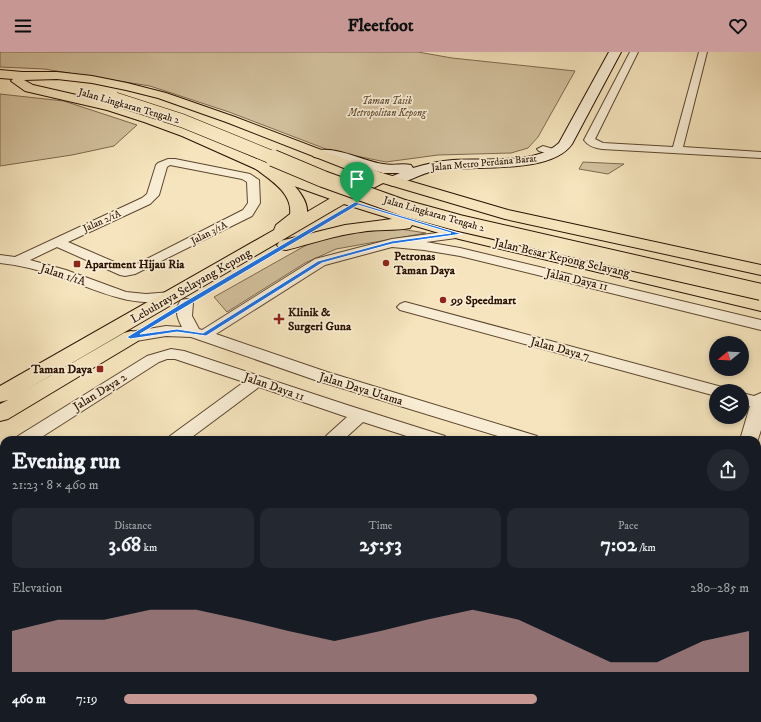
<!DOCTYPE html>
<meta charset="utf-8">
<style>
body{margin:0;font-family:"IM FELL DW Pica",serif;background:#242831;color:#f1f3f6;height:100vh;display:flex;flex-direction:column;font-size:15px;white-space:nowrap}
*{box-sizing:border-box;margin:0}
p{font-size:13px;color:#9ea1a6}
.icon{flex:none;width:22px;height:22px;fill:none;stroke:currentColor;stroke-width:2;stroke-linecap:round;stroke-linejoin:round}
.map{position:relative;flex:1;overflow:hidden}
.panel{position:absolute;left:0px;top:384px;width:761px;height:286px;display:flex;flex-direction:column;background:#171b24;border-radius:12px 12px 0 0;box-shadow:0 2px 6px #0003}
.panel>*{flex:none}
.needle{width:26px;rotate:252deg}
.tools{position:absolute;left:709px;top:284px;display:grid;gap:8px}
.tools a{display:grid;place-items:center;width:40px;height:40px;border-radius:50%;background:#171b24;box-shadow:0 2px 6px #0003;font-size:20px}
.pin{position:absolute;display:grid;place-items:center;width:34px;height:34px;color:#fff;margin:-41px -17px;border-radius:50% 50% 50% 0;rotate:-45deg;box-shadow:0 0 4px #0007}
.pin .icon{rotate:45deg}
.round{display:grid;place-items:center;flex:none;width:42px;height:42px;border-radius:21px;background:#242831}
.head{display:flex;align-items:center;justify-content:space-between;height:68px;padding:0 12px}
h1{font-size:22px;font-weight:700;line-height:30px}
.stats{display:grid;grid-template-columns:repeat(3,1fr);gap:6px;height:68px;padding:4px 12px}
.stats div{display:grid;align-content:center;border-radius:10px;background:#242831;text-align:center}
.stats b{font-size:20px;font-weight:700}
.stats small{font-size:11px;font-weight:400}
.stats p{font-size:11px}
.chart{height:112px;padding:8px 12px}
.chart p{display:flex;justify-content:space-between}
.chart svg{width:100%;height:72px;margin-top:4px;fill:#c59692;opacity:.7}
ul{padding:0 12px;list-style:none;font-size:13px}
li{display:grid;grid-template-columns:64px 48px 1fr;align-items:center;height:30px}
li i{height:10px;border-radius:5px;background:#c59692}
header{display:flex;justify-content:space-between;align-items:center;height:52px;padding:0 12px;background:#c59692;color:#111;font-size:18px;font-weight:700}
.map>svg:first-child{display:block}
.green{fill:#d2c09d;stroke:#7e684e}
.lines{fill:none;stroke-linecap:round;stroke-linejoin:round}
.street-casing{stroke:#5d462f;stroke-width:2}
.secondary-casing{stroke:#2a1100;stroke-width:2}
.primary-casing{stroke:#2a1100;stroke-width:2}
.highway-casing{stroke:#2a1100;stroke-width:2}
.street{fill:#f8edd4;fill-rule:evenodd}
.secondary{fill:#f8edd4;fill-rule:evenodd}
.primary{fill:#f5e4bd;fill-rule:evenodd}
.highway{fill:#f5e4bd;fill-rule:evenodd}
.highway-bridge-far1-casing{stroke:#2a1100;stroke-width:14;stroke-linecap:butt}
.highway-bridge-casing{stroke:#2a1100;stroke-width:18;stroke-linecap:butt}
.highway-bridge-far1{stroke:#f5e4bd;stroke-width:13}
.highway-bridge{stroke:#f5e4bd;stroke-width:16}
.route{fill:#1a73e8;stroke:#fff;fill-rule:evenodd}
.poi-dot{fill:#8f2418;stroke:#f8edd4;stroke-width:1.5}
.labels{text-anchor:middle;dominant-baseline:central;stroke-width:3.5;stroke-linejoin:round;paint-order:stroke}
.far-park-label{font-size:10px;font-style:italic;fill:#654e37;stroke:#f8edd4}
.far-street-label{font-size:10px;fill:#2a1100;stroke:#f8edd4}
.poi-label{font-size:12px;font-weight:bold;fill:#2a1100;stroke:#f8edd4;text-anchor:start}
.street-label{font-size:12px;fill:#2a1100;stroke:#f8edd4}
</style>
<header><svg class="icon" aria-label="menu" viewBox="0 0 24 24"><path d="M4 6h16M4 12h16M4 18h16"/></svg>Fleetfoot<svg class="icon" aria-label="heart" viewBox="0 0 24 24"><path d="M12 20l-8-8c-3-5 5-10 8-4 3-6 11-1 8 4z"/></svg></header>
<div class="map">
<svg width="761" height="670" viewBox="0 0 761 670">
<rect width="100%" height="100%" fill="#f5e4bd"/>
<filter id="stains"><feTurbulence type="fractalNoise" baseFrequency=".005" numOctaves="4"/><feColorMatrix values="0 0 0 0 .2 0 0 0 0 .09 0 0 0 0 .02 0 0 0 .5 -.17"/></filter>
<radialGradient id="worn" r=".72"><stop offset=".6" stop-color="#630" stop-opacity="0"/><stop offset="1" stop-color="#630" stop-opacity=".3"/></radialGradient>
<path class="green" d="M 0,0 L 418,0 L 452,6 L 575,19 L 538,85 L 528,96 L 511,101 L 438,103 L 386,110 L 331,99 L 229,60 L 150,34 L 44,17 L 0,15 Z
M 0,42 L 64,49 L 137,73 L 114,94 L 72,103 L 0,114 Z
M 583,110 L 624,112 L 608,122 L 579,117 Z
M 394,176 L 426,181 L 336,197 L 305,211 L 227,260 L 214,245 L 310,191 L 355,178 Z
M 757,476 L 761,477 L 761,670 L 535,670 L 529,666 L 757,666 Z"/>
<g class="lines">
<g class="street-casing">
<path id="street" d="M 630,0 L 638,0 L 595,87 L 603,91 L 673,95 L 699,0 L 707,0 L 683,95 L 761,100 L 761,106 L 602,97 C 595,96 588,94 584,88 Z
M 543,94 L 560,99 L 562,101 L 556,104 L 539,99 L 537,97 Z
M 168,107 L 175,107 L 250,122 L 259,128 L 260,151 L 252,164 L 135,222 L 125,224 L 120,223 L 57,195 L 30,208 L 66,218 L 126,240 L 146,242 L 171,240 L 176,241 L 178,244 L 176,247 C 132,258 98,238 57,224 C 39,218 19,213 0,211 L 0,203 L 15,205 L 142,146 L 147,142 L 156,113 L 158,111 ZM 170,113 L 242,127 L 247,130 L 248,151 L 243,158 L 131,215 L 126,215 L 68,190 L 150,152 L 159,143 L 167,115 Z
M 459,178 L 464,179 L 466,182 L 464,185 L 426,190 L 460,196 L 761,268 L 761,278 L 460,204 L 424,198 L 392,195 L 325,213 L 216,282 L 327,320 L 537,384 L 540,388 L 511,388 L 315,328 L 191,285 L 166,284 L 130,290 L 124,288 L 122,285 L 124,282 L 130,280 L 166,274 L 182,275 C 177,266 174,257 181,248 L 186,247 L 191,248 L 193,251 L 192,264 L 199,277 L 202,278 L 315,207 L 392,187 Z
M 405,250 L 722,335 L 725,339 L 716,339 L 716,344 L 400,258 L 397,255 L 400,252 Z
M 171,297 L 184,299 L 347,353 L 445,384 L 448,388 L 419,388 L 363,370 L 343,388 L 323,388 L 326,384 L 347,365 L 259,335 L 188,388 L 167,388 L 170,384 L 244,330 L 175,307 L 167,307 L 159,310 L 37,388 L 15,388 L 18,384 L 147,304 Z
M 742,341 L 754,344 L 761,341 L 761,378 L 757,390 L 757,388 L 740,388 L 750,354 L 742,352 Z
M 4,394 L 4,408 L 0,409 L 0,395 Z
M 0,442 L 4,443 L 4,459 L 0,458 Z
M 757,453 L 761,454 L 761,469 L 757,468 Z
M 4,508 L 4,527 L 0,528 L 0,509 Z
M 182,666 L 232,666 L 230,670 L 184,670 Z"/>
</g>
<g class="secondary-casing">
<path id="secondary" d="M 609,0 L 621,0 L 572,92 C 550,124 470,112 434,119 C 420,122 407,130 393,134 L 388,132 L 385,129 L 388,126 L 400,121 L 383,121 L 345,110 L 314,105 L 312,102 L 314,99 C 336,93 362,109 383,112 C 393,114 402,111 411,113 L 413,116 C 426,112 440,109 453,108 C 483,106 536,113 559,91 Z"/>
</g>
<g class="primary-casing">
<path id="primary" d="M 257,107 C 273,111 309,141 307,160 L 336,143 L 382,121 L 508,158 L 761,213 L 761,223 L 505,167 L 383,131 L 356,145 L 463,178 L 761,247 L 761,259 L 459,187 L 412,173 L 410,176 C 394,179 377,177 361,180 C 335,183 311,192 286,198 L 280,197 L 277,193 L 280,189 L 345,173 L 392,167 L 344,152 L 22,340 L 124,281 L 131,279 L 138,281 L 141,285 L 138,289 L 8,367 L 0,369 L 0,352 L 8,348 L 0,350 L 0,334 L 274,178 L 276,173 L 290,162 C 293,140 267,126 252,114 L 250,111 L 252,108 Z"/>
</g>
<g class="highway-casing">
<path id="highway" d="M 0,18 L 22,20 L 57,20 L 92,24 L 127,31 L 166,41 L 235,65 L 387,123 L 390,126 L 387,129 L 382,131 L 377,129 L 226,70 L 158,46 L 126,38 L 92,31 L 57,27 L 24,28 L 33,33 L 116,52 L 154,64 L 192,78 L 304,128 L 348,143 L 350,146 L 348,149 L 342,151 L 336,149 L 294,134 L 182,84 L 144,70 L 107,58 L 25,39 L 11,29 L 13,27 L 0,26 Z"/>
</g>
<use href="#street" class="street"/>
<use href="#secondary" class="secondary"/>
<use href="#primary" class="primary"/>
<use href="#highway" class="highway"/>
<g class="highway-bridge-far1-casing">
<path id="highway-bridge-far1" d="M 115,47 L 183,69 L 276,107"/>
</g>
<g class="highway-bridge-casing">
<path id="highway-bridge" d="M 273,106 L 323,127 L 404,156 L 459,171 L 761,240"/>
</g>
<use href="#highway-bridge-far1" class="highway-bridge-far1"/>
<use href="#highway-bridge" class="highway-bridge"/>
</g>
<path class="route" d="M 355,150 L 462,182 L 392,192 L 322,211 L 206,284 L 177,280 L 130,287 L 127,285 L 184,250 ZM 358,153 L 451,181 L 392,189 L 318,209 L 203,281 L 177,277 L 140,282 Z"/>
<g class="poi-dot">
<circle cx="386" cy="211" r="4"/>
<rect x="73" y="208" width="8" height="8" rx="2"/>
<circle cx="443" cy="248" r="4"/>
<path d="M277 261h4v4h4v4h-4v4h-4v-4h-4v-4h4z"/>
<rect x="96" y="313" width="8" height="8" rx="2"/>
</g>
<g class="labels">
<g class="far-park-label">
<text x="387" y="49">Taman Tasik<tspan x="387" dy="12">Metropolitan Kepong</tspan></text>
</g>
<g class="far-street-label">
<text transform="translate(129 54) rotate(16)">Jalan Lingkaran Tengah 2</text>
<text transform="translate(484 111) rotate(-5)">Jalan Metro Perdana Barat</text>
<text transform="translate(434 162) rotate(16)">Jalan Lingkaran Tengah 2</text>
<text transform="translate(102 169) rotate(-24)">Jalan 2/1A</text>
<text transform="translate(209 181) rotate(-27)">Jalan 3/1A</text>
</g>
<g class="poi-label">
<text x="394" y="204">Petronas<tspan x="394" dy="14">Taman Daya</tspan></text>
<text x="85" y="212">Apartment Hijau Ria</text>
<text x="451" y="248">99 Speedmart</text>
<text x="288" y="260">Klinik &amp;<tspan x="288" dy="14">Surgeri Guna</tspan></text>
<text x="92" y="317" text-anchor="end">Taman Daya</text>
</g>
<g class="street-label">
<text transform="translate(562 206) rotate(13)">Jalan Besar Kepong Selayang</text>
<text transform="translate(63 223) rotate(18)">Jalan 1/1A</text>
<text transform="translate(577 228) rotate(13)">Jalan Daya 11</text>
<text transform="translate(191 234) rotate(-30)">Lebuhraya Selayang Kepong</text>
<text transform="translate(560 297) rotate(15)">Jalan Daya 7</text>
<text transform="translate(274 335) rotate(19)">Jalan Daya 11</text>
<text transform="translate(361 337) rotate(17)">Jalan Daya Utama</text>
<text transform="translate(100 340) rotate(-32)">Jalan Daya 2</text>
</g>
</g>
<rect width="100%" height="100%" filter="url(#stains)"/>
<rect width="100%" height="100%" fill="url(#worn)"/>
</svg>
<div class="tools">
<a><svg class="needle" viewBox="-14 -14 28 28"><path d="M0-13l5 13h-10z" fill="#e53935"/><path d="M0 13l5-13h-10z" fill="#9ea1a6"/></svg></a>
<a><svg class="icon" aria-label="layers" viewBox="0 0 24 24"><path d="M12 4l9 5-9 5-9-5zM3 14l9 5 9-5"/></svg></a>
</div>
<div class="pin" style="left:357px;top:151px;background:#1e9e55"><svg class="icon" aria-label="arrive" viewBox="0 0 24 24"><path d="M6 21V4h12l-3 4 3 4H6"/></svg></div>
<section class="panel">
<div class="head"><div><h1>Evening run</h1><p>21:23 · 8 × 460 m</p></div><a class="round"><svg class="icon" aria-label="share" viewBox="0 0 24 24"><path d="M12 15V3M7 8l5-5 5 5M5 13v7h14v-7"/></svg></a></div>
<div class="stats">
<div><p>Distance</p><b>3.68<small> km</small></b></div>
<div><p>Time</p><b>25:53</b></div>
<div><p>Pace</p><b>7:02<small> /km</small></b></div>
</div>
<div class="chart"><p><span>Elevation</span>280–285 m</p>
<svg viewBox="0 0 160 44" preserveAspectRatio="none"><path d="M0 44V19L10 12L20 12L30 6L40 6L50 12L60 19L70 25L80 19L90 12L100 6L110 12L120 25L130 38L140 38L150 25L160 19V44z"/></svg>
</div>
<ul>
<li><b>460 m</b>7:19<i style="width:66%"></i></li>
</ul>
</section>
</div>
